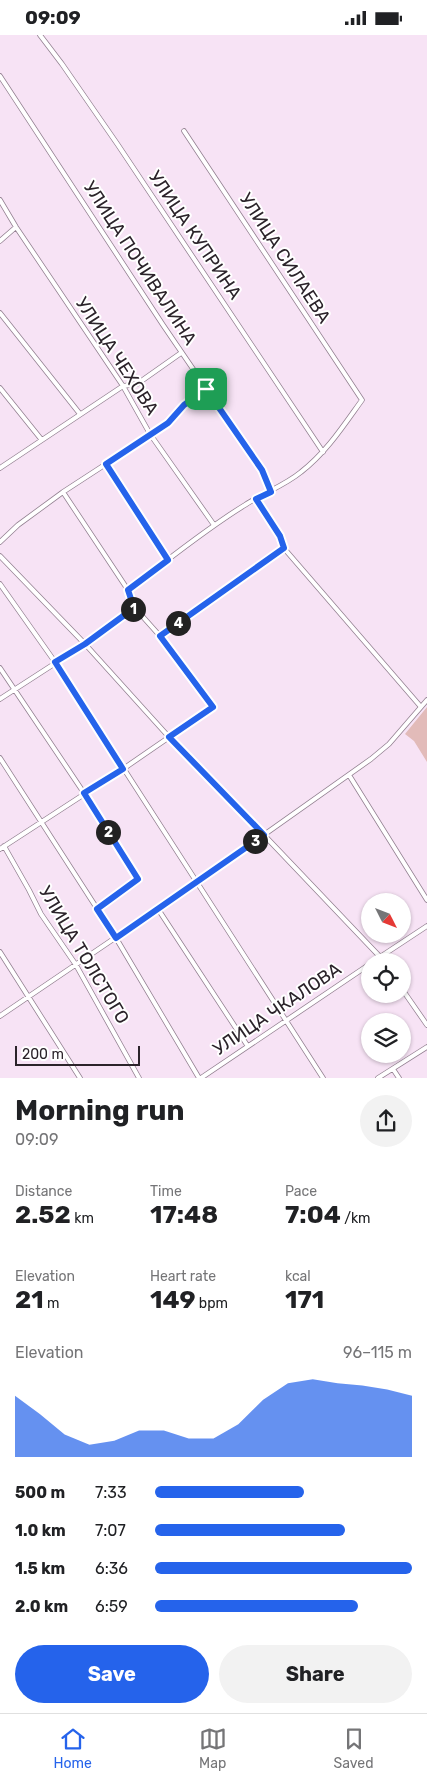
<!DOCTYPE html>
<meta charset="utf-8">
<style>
body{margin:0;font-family:Rubik,sans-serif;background:#f2f2f2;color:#202124;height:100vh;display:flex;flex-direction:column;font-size:19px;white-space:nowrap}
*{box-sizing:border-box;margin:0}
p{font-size:16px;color:#757577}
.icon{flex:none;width:28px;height:28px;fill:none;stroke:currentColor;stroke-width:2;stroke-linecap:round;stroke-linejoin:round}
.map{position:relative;height:1043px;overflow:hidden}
.panel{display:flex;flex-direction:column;background:#fff;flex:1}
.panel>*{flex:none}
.needle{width:32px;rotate:132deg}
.tools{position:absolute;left:361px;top:858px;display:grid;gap:10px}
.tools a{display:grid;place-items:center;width:50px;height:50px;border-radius:50%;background:#fff;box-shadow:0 1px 4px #0004;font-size:25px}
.scale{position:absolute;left:15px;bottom:12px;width:125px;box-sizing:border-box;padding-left:5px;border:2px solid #2b232a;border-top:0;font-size:14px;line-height:18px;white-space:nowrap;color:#2b232a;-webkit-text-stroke:4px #fff;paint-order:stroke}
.pin{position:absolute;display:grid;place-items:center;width:42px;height:42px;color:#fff;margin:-21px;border-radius:10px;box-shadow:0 2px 8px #0006}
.km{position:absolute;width:25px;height:25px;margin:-12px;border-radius:50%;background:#222;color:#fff;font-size:14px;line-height:25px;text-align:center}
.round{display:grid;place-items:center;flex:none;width:52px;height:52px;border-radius:26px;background:#f2f2f2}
.overview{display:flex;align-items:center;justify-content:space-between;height:85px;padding:0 15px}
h1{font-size:28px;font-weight:700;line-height:38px}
.metrics{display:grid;grid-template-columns:repeat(3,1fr);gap:8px;height:85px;padding:5px 15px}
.metrics div{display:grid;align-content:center}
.metrics b{font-size:25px;font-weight:700}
.metrics small{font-size:14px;font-weight:400}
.metrics p{font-size:14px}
.chart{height:140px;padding:10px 15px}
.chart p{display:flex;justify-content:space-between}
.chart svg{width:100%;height:90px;margin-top:5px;fill:#2563eb;opacity:.7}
.action{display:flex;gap:10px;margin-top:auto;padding:10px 15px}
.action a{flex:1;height:58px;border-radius:30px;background:#2563eb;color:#fff;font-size:20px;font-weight:700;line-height:58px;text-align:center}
.action a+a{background:#f2f2f2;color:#202124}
ul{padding:0 15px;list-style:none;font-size:16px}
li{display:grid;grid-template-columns:80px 60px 1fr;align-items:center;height:38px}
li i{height:12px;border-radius:6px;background:#2563eb}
.status{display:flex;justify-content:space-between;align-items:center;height:35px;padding:0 25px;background:#fff;direction:ltr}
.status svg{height:14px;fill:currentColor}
.tab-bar{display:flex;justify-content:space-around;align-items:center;height:70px;border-top:1px solid #e0e0e0;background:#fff;font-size:14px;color:#757577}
.tab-bar a{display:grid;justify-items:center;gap:2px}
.tab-bar .current{color:#2563eb}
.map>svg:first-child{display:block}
.green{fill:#e2bbb9}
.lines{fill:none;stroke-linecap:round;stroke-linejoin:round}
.minor-casing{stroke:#938091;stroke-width:5.5}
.minor{stroke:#fff;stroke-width:4}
.route-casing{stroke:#fff;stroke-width:10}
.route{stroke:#2563eb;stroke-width:6}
.labels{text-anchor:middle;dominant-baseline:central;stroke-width:4;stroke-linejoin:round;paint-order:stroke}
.street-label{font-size:18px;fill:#2b232a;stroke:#fff}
</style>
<div class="status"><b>09:09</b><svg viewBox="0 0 49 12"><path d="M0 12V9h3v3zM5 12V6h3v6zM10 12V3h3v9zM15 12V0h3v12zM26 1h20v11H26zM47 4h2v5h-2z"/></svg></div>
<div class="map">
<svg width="427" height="1043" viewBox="0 0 427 1043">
<rect width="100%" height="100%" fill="#f7e3f5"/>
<path class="green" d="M 427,672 L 427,727 L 414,706 L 405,699 Z"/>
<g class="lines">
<g class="minor-casing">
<path id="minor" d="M 40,0 L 62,29 L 118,110 L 323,417
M 0,41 L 163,290 L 262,435 L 271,457
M 0,165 L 16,192 L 123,351 L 150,399 L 214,490
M 0,206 L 16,192
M 0,278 L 80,379
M 0,353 L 41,404
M 106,429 L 168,525
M 0,433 L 123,351 L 137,349 L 181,318
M 256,464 L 280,501 L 282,511 L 421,672
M 0,507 L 18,490 L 63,457 L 169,388 L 185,370 L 206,354
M 0,521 L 85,609 L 169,702 L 264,800 L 384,926
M 0,549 L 55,627 L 323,1043
M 128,555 C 167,526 204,495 245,470 C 263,458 284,451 301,437 C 326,418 344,390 362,365 L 184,96
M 160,601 L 284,513
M 0,633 L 84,758 L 138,844 L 97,874
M 0,664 L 85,609 L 135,573
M 0,723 L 116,903 L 199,1043
M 349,740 L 427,865
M 4,811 L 29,855 L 41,879 L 76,930 L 139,1043
M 0,814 L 123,734 L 213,672 L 160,601 L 135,573 L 128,555 L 63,457
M 158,874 L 247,1010
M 0,917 L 80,1043
M 374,926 L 427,891
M 402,954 L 427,990
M 0,981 L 196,848 L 371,724 L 389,709 L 427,665
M 393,1034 L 399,1043
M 201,1043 L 370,929
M 378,1043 L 427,1012"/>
</g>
<use href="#minor" class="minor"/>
</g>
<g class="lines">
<g class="route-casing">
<path id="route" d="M 206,354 L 262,435 L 271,457 L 256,464 L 280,501 L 284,513 L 160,601 L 213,672 L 169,702 L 264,800 L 116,903 L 97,874 L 138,844 L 84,758 L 123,734 L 55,627 L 85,609 L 134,573 L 128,555 L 168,525 L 106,429 L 168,388 L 184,370 Z"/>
</g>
<use href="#route" class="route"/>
</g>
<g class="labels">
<g class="street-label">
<text transform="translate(195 200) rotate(56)">УЛИЦА КУПРИНА</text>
<text transform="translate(285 223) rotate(57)">УЛИЦА СИЛАЕВА</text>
<text transform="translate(140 228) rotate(57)">УЛИЦА ПОЧИВАЛИНА</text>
<text transform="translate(117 321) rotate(57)">УЛИЦА ЧЕХОВА</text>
<text transform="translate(84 920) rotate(59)">УЛИЦА ТОЛСТОГО</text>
<text transform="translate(277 974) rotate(-34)">УЛИЦА ЧКАЛОВА</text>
</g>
</g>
</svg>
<div class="tools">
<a><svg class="needle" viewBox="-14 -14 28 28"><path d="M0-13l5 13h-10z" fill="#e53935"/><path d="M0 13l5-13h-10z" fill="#757577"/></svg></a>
<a><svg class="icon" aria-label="locate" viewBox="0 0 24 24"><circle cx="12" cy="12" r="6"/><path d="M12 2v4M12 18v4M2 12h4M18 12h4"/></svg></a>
<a><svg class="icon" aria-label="layers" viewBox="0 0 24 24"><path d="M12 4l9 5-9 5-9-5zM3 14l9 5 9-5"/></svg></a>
</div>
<div class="scale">200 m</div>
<div class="pin" style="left:206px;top:354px;background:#1e9e55"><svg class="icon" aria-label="arrive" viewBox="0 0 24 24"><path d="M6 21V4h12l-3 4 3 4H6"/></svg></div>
<b class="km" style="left:133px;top:574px">1</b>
<b class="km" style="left:108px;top:797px">2</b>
<b class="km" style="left:255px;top:806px">3</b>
<b class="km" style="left:178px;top:588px">4</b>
</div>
<section class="panel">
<div class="overview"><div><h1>Morning run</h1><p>09:09</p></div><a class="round"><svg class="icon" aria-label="share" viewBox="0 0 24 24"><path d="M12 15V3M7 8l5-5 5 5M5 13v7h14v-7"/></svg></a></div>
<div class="metrics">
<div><p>Distance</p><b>2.52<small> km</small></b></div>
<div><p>Time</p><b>17:48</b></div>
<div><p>Pace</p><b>7:04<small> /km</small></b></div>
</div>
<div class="metrics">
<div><p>Elevation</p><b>21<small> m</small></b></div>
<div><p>Heart rate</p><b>149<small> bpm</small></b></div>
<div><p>kcal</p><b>171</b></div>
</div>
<div class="chart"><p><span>Elevation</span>96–115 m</p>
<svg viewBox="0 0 160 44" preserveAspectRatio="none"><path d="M0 44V14L10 23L20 33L30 38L40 36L50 31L60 31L70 35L80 35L90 28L100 16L110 8L120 6L130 8L140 9L150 11L160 14V44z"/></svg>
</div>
<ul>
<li><b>500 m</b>7:33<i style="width:58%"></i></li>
<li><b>1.0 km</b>7:07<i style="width:74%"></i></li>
<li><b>1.5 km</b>6:36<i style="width:100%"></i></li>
<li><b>2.0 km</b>6:59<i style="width:79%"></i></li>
</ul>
<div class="action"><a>Save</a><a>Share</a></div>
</section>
<nav class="tab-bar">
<a class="current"><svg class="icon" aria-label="home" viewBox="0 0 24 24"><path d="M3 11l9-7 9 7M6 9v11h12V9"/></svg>Home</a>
<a><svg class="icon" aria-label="map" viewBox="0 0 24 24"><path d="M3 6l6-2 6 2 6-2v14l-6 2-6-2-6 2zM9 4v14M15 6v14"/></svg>Map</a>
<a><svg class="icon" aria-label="saved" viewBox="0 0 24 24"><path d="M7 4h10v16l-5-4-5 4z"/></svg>Saved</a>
</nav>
